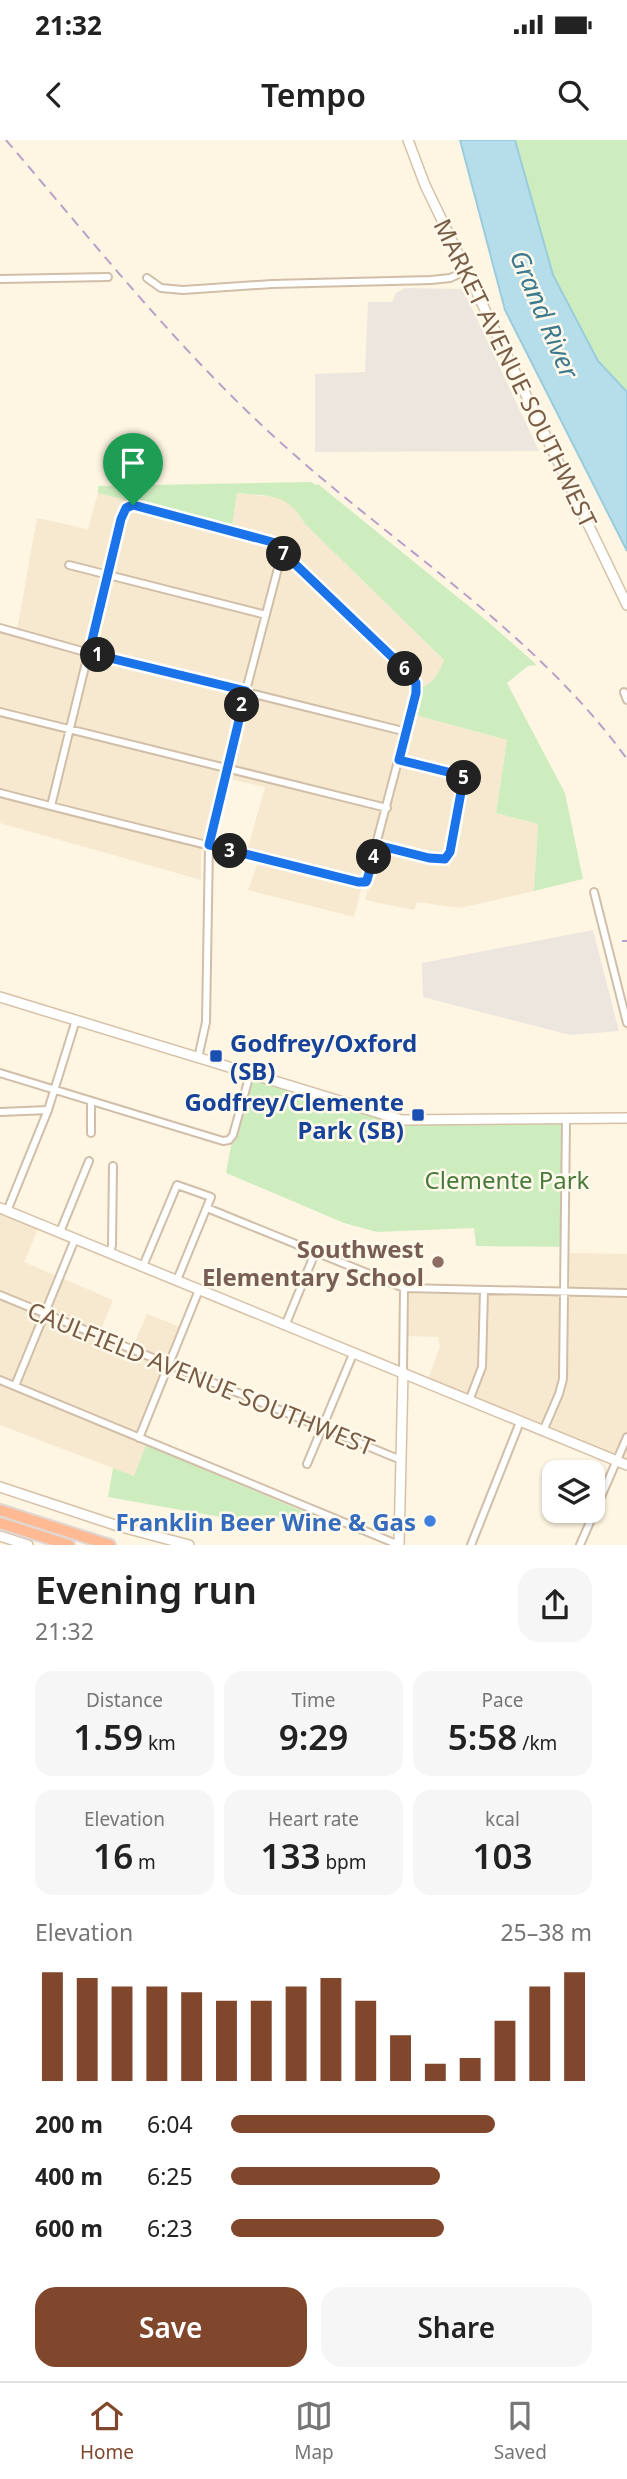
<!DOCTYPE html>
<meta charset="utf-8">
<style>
body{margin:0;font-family:"Noto Sans",sans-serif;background:#f6f6f6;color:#222;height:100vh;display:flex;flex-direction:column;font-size:26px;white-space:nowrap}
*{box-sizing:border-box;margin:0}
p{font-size:23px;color:#767676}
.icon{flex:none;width:38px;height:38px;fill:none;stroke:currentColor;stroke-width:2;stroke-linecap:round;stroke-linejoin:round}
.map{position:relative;height:1405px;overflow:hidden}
.panel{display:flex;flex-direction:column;background:#fff;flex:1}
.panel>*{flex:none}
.buttons{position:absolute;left:542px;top:1320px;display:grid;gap:14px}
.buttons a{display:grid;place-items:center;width:63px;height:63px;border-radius:14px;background:#fff;box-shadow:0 2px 5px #0004;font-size:35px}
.pin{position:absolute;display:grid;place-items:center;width:60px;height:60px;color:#fff;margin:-72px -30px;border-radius:50% 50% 50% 0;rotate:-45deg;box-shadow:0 0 7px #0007}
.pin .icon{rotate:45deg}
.km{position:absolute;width:35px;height:35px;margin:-18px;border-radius:50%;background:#222;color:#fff;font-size:19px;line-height:35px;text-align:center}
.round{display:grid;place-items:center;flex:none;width:74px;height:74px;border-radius:21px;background:#f6f6f6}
.summary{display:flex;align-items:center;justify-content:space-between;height:119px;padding:0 35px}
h1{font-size:38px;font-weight:600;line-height:52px}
.stats{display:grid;grid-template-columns:repeat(3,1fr);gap:10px;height:119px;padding:7px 35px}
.stats div{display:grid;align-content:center;border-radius:18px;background:#f6f6f6;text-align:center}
.stats b{font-size:35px;font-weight:600}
.stats small{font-size:19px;font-weight:400}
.stats p{font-size:19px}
.chart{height:196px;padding:14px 35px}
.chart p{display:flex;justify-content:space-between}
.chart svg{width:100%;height:126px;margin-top:7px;stroke:#81472d;stroke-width:6}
.button{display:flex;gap:14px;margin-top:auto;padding:14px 35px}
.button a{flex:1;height:80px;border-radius:21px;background:#81472d;color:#fff;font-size:28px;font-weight:600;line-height:80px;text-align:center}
.button a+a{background:#f6f6f6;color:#222}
ul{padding:0 35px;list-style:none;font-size:23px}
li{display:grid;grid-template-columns:112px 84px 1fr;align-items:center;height:52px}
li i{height:18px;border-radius:9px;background:#81472d}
.status{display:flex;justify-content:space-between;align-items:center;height:49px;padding:0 35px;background:#fff;direction:ltr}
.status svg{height:19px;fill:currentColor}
header{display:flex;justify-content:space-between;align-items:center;height:91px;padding:0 35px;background:#fff;font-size:32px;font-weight:600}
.dock{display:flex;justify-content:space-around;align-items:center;height:98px;border-top:2px solid #e0e0e0;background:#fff;font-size:19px;color:#767676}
.dock a{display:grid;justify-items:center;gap:4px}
.dock .selected{color:#81472d}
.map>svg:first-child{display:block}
.residential{fill:#f7e9d0}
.industrial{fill:#ede6de}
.green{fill:#ceedbf}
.water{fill:#b5ddea;stroke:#9accdd;stroke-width:2}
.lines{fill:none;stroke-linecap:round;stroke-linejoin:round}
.street-casing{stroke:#d1bea8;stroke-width:10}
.secondary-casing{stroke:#d6c1a7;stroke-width:12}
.highway-casing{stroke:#dfd8d3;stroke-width:14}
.street{stroke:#fff;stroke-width:6}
.secondary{stroke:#fff;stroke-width:9}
.highway{stroke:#ffb993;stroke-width:10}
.rail{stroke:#baa0c9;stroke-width:2;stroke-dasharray:10 7;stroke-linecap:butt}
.route-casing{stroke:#fff;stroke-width:14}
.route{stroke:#1a73e8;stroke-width:9}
.transit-dot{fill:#1a4fb4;stroke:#fff9eb;stroke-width:2.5}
.education-dot{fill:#8d6e63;stroke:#fff9eb;stroke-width:2.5}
.shop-dot{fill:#3f7fe0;stroke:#fff9eb;stroke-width:2.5}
.labels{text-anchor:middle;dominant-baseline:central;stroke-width:5;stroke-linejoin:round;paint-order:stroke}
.street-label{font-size:24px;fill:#795d46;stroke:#fff9eb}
.transit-label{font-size:24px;font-weight:bold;fill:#164399;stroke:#fff9eb;text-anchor:start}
.park-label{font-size:24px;fill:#477a3a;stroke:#fff9eb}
.education-label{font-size:24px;font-weight:bold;fill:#785e54;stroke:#fff9eb;text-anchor:end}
.shop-label{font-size:24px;font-weight:bold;fill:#366cbe;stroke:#fff9eb;text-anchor:end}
.water-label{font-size:26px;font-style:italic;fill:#3d7a8f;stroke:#fff9eb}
</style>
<div class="status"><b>21:32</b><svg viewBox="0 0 49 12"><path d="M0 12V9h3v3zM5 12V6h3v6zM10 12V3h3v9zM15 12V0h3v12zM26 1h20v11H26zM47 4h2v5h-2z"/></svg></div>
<header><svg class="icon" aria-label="back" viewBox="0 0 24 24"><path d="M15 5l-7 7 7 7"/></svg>Tempo<svg class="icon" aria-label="search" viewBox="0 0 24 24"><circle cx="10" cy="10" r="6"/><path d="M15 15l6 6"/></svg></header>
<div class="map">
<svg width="627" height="1405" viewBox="0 0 627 1405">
<rect width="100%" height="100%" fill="#fef6e2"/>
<path class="residential" d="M 98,353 L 232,387 L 237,353 L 281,358 L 296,368 L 305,384 L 444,520 L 439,534 L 432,543 L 411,553 L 354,777 L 248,750 L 261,715 L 247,711 L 265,647 L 221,637 L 201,714 L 201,740 L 0,683 L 0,493 L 16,496 L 37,378 L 88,389 Z
M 415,575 L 507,600 L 496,673 L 538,684 L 534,751 L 460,768 L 417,762 L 414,770 L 365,760 Z
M 0,1073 L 38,1089 L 24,1122 L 113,1160 L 100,1192 L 133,1206 L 147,1174 L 183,1188 L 134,1300 L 146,1305 L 134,1336 L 0,1285 Z
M 569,1113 L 627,1114 L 627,1320 L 428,1239 L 440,1207 L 438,1197 L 407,1196 L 409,1153 L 570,1156 Z"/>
<path class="industrial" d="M 405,148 L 463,149 L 539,311 L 315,312 L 315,234 L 365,232 L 368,162 L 392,162 L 396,153 Z
M 593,790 L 619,891 L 570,895 L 423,857 L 422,823 Z"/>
<path class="green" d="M 515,0 L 627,0 L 627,252 L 598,221 L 553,135 Z
M 311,342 L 316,345 L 318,344 L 487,481 L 537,525 L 528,526 L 507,543 L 565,653 L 583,739 L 534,751 L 538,684 L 496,673 L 507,600 L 415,575 L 423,547 C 435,541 439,533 444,520 L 305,384 C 287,352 270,357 237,353 L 232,387 L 98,353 L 98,346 Z
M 250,934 L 402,980 L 566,980 L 565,1107 L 476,1106 L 474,1088 L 377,1092 L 344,1083 L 226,1033 L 233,995 Z
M 146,1305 L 307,1373 L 304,1387 L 283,1378 L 271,1375 L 226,1378 L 108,1357 L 113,1328 L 134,1336 Z"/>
<path class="water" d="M 460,0 L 515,0 L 553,135 L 598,221 L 627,252 L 627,411 L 505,170 Z"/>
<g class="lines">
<g class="street-casing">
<path id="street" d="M 147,138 L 161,148 L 183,150 L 272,144 L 431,140 L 450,138 L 466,131
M 0,139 L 108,137
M 69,425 L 266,475
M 0,488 L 89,513 L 407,592
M 624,552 L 627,560
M 0,572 L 387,668
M 0,653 C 119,684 239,713 358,742 L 366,742 L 416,553 L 416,543 L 411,535 L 272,402 L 199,381 L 130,366 L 121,379 L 51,666
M 378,705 L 429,718 L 445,719 L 450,712 L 464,636 L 399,620
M 594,752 L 627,883
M 198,918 L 206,882 L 209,705 L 244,558 L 282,413
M 0,933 L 223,1001 L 229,1000 L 233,995 L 250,934
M 0,972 L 48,970
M 91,993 L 91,961
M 207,1068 L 404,1148 L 627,1153
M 7,1071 L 48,970 L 76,880
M 60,1092 L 89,1021
M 110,1113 L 112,1105 L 113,1026
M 143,1126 L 177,1045 L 211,1057 L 177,1140
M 0,1155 L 401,1320
M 285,1186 L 315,1113
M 403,1233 L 404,1148
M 0,1240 L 399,1405
M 15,1246 L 75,1099
M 469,1261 L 482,1227 L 484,1150
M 543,1291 L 559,1254 L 563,1239 L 566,980
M 139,1298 L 199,1150
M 307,1324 L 353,1214
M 471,1405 L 520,1282
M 580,1405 L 627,1297"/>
</g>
<g class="secondary-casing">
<path id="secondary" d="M 408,0 L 425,45 L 627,465
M 0,857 L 402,980 L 627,978
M 0,1068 L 627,1325
M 0,1347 L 118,1386 L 189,1405
M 0,1396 L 28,1405
M 399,1405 L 403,1233"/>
</g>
<g class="highway-casing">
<path id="highway" d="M 0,1370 L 110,1405
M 0,1383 L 69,1405"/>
</g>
<use href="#street" class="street"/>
<use href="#secondary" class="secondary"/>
<use href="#highway" class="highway"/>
<path class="rail" d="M 6,0 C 94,103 179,211 280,302 C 396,407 534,491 627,619
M 622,801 L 627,801"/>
</g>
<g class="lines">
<g class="route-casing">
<path id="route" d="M 133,365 L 272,402 L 411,535 L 416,543 L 416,553 L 399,620 L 464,636 L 450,712 L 445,719 L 429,718 L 377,705 L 367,740 L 366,742 L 358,742 L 209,705 L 246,551 L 89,513 L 121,379 L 126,368 Z"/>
</g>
<use href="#route" class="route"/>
</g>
<g class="transit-dot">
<rect x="209" y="909" width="14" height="14" rx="3.5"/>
<rect x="411" y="968" width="14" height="14" rx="3.5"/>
</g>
<circle class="education-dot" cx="438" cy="1122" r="7"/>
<circle class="shop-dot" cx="430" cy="1381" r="7"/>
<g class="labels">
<g class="street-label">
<text transform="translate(516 233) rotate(64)">MARKET AVENUE SOUTHWEST</text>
<text transform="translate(201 1238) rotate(22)">CAULFIELD AVENUE SOUTHWEST</text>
</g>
<g class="transit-label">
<text x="230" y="902">Godfrey/Oxford<tspan x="230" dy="28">(SB)</tspan></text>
<text x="404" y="961" text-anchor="end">Godfrey/Clemente<tspan x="404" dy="28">Park (SB)</tspan></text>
</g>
<g class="park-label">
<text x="507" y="1039">Clemente Park</text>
</g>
<g class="education-label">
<text x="424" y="1108">Southwest<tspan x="424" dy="28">Elementary School</tspan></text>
</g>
<g class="shop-label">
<text x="416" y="1381">Franklin Beer Wine &amp; Gas</text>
</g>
<g class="water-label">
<text transform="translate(545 174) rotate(67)">Grand River</text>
</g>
</g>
</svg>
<div class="buttons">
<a><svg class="icon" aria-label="layers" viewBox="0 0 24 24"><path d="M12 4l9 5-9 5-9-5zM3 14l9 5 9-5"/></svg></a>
</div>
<div class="pin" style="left:133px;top:365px;background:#1e9e55"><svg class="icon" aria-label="arrive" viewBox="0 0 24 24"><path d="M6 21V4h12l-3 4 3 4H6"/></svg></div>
<b class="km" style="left:98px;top:515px">1</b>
<b class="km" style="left:242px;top:565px">2</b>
<b class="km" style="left:230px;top:711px">3</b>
<b class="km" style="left:374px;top:717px">4</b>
<b class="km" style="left:464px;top:638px">5</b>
<b class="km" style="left:405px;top:529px">6</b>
<b class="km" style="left:284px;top:414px">7</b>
</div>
<section class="panel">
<div class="summary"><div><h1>Evening run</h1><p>21:32</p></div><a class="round"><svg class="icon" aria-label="share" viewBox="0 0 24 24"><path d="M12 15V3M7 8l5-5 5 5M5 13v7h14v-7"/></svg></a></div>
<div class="stats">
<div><p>Distance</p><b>1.59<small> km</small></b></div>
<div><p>Time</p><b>9:29</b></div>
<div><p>Pace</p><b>5:58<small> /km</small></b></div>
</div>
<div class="stats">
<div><p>Elevation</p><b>16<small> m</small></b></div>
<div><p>Heart rate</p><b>133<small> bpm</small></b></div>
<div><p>kcal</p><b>103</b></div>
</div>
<div class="chart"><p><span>Elevation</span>25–38 m</p>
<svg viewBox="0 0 160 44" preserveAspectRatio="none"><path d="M5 44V6M15 44V8M25 44V11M35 44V11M45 44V13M55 44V16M65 44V16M75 44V11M85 44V8M95 44V16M105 44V28M115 44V38M125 44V36M135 44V23M145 44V11M155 44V6"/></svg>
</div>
<ul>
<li><b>200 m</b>6:04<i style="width:73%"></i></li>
<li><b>400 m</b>6:25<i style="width:58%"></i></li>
<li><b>600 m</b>6:23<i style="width:59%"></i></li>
</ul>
<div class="button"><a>Save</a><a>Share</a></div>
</section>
<nav class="dock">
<a class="selected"><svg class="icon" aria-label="home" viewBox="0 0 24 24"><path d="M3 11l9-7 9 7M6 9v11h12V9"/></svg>Home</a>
<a><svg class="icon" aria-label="map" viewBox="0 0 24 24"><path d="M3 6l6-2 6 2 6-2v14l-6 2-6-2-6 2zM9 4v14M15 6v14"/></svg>Map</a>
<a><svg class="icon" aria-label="saved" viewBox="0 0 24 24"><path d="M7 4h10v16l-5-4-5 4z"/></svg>Saved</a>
</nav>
